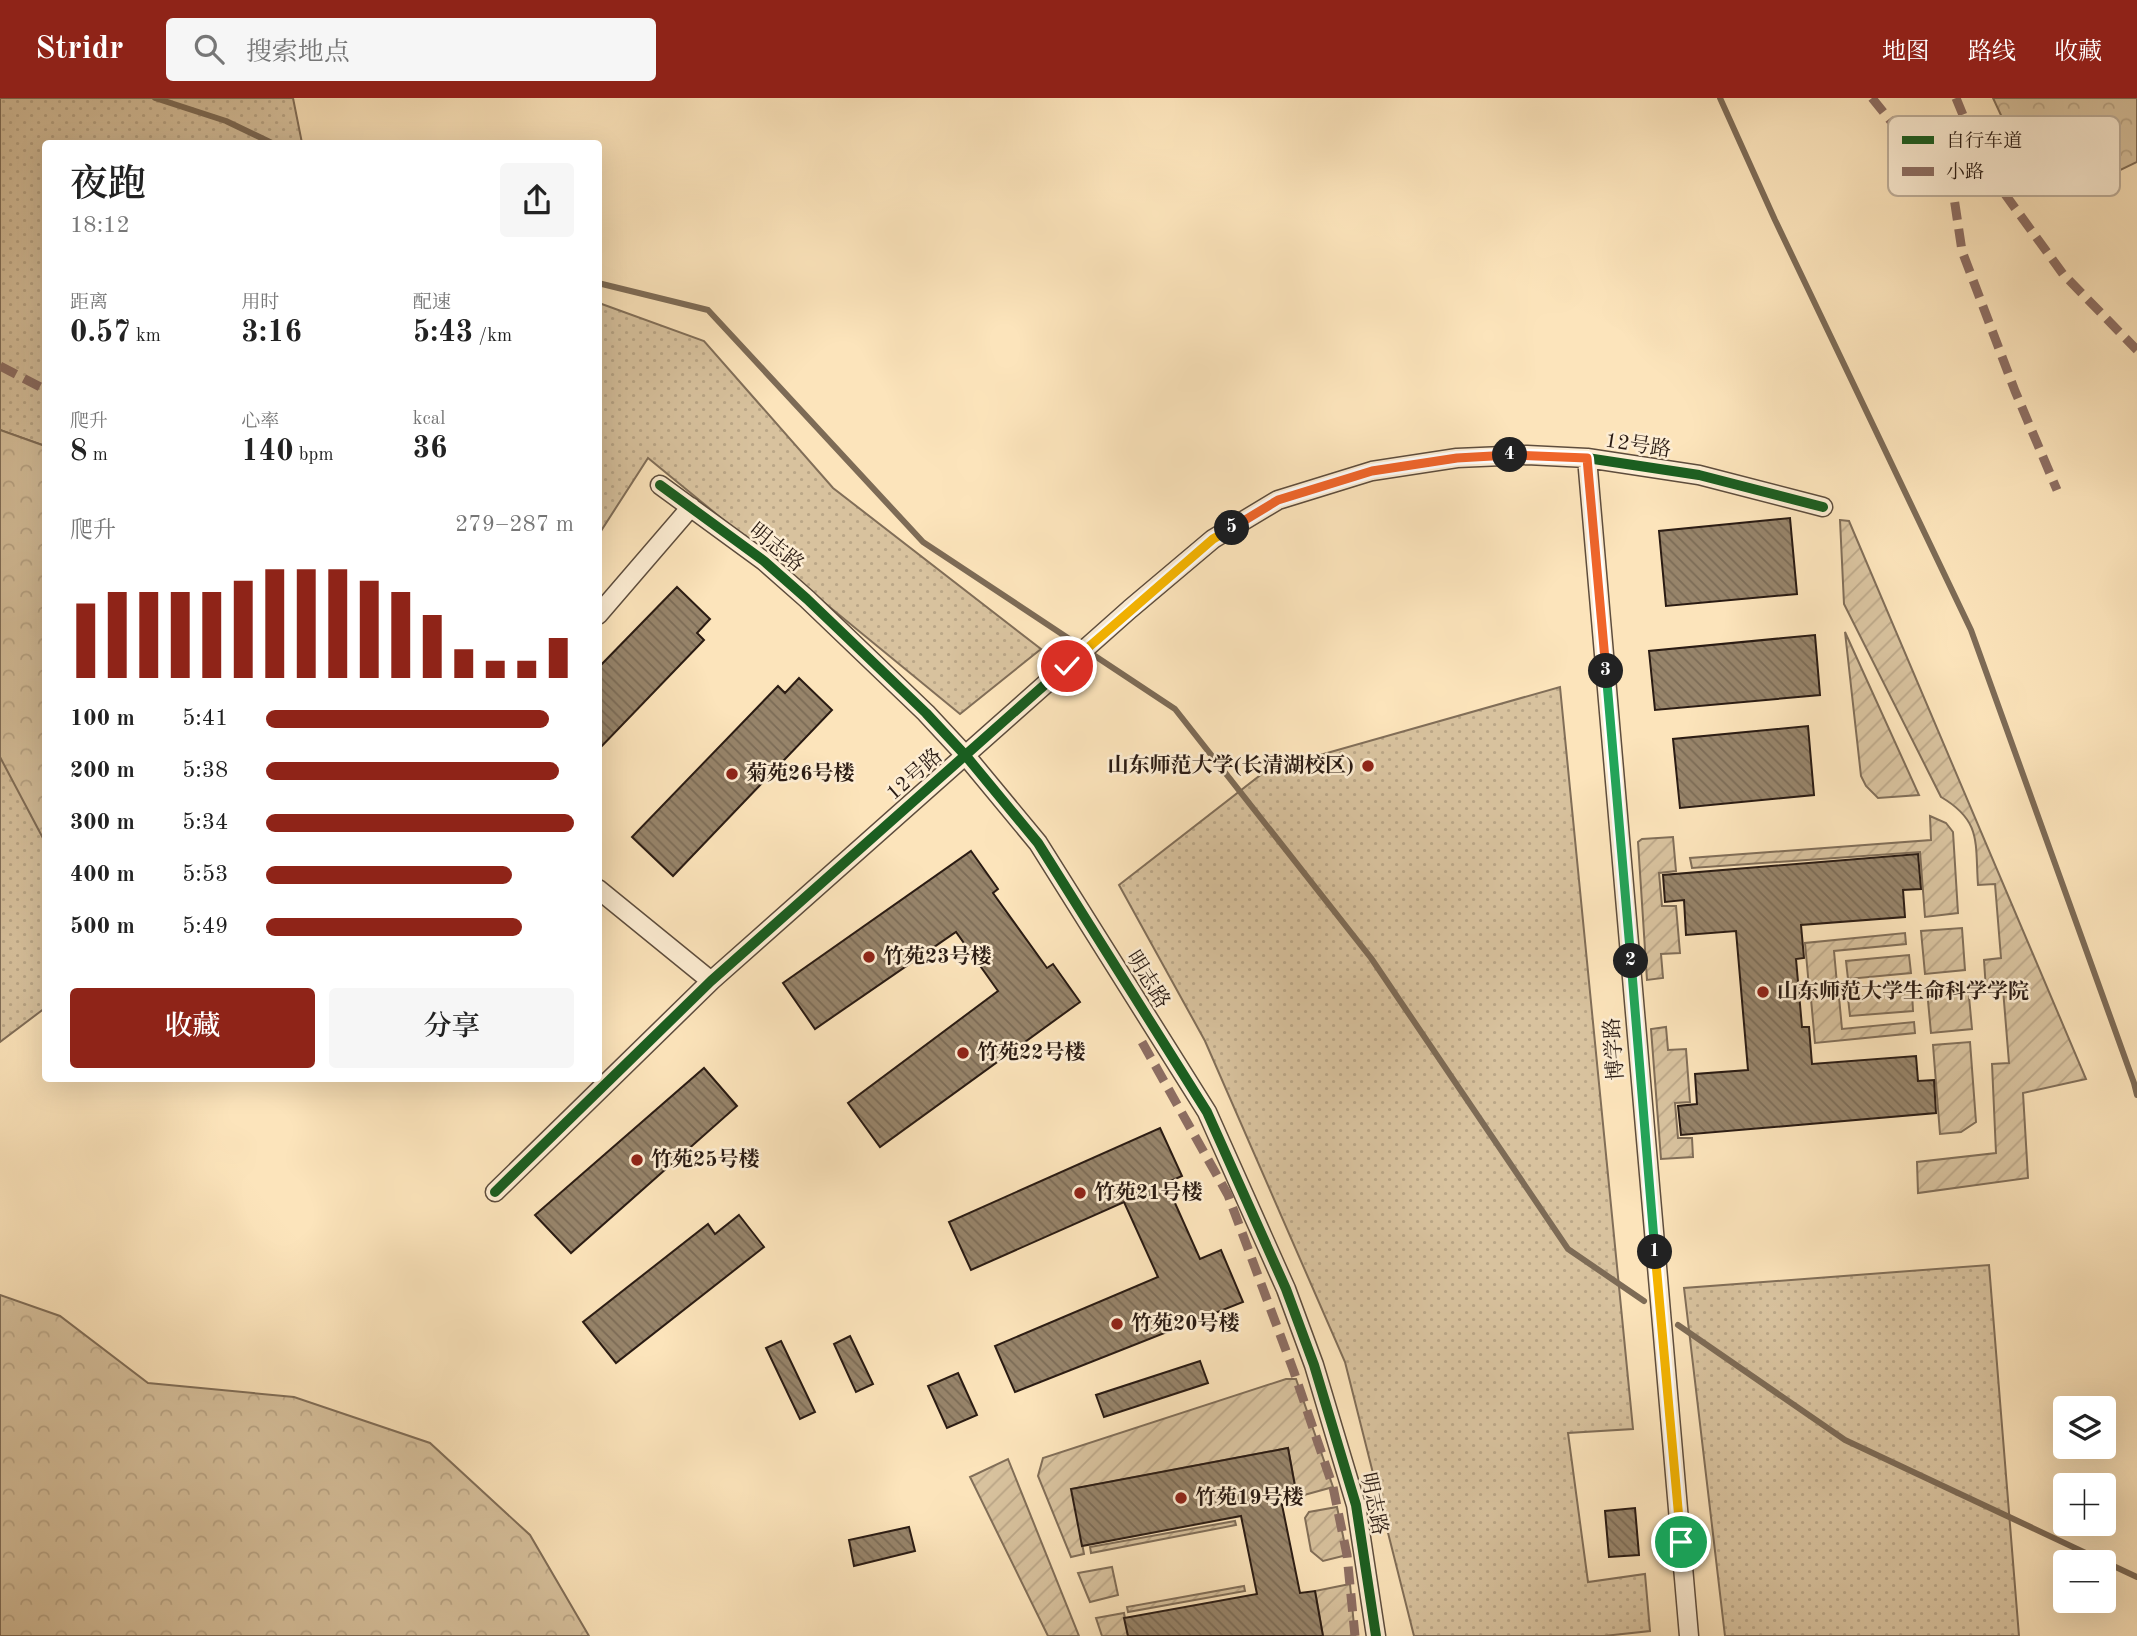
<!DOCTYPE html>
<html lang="zh">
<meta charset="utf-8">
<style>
body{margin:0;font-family:"Old Standard TT","Noto Serif SC",serif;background:#f6f6f6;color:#222;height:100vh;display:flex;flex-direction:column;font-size:26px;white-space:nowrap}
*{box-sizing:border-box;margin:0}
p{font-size:23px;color:#767676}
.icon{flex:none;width:38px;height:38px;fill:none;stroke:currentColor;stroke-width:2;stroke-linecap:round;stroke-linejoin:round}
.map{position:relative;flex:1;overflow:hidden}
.drawer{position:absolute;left:42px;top:42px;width:560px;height:942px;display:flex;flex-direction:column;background:#fff;border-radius:7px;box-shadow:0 7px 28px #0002}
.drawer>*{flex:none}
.controls{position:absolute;left:2053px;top:1298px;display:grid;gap:14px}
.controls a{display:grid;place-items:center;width:63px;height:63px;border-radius:7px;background:#fff;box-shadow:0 7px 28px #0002;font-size:35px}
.pin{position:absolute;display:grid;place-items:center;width:60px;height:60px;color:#fff;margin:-30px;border:4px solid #fff;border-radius:50%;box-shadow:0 2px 7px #0007}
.km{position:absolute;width:35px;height:35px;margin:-18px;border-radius:50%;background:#222;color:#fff;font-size:19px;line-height:35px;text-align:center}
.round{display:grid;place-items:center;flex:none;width:74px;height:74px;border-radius:7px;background:#f6f6f6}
.head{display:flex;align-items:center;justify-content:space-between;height:119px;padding:0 28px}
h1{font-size:38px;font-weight:600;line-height:52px}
.stats{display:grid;grid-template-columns:repeat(3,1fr);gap:10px;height:119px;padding:7px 28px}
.stats div{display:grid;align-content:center}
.stats b{font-size:30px;font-weight:600}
.stats small{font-size:19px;font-weight:400}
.stats p{font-size:19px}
.chart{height:196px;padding:14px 28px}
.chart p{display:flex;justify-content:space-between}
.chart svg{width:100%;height:126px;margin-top:7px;stroke:#8f2418;stroke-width:6}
.cta{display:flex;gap:14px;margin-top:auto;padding:14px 28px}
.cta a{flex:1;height:80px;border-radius:7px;background:#8f2418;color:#fff;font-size:28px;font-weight:600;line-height:80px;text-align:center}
.cta a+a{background:#f6f6f6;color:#222}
ul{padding:0 28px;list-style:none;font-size:23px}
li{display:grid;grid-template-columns:112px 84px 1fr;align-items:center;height:52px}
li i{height:18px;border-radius:9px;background:#8f2418}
header{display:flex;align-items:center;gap:42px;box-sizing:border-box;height:98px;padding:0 35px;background:#8f2418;color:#fff}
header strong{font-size:33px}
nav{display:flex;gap:38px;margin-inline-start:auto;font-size:24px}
.search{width:490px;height:63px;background:#f6f6f6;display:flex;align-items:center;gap:18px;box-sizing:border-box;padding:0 24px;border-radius:7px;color:#767676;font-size:26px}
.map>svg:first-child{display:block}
.grass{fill:url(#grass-dots);stroke:#816e58;stroke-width:2}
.forest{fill:url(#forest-crowns);stroke:#816e58;stroke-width:2}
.garden{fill:url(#garden-furrows);stroke:#816e58;stroke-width:2}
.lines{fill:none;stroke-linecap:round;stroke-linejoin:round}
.stream{stroke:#7d6b56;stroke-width:6}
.building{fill:url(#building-back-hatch);stroke:#2a1b13;stroke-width:2}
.street-casing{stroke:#5e4d3d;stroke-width:21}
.street{stroke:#fdedd3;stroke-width:18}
.quiet{stroke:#8d6e63;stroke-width:9;stroke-dasharray:18 9;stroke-linecap:butt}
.cycleway-casing{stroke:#fdedd3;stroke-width:15}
.cycleway{stroke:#1b5e20;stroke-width:10}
.split-1-casing{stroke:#fff;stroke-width:14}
.split-2-casing{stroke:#fff;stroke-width:14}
.split-3-casing{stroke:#fff;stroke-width:14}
.split-4-casing{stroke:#fff;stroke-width:14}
.split-5-casing{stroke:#fff;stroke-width:14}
.split-6-casing{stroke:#fff;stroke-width:14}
.split-1{stroke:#f5b400;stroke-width:9}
.split-2{stroke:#22a559;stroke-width:9}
.split-3{stroke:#22a559;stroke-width:9}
.split-4{stroke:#f0652b;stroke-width:9}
.split-5{stroke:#f0652b;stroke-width:9}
.split-6{stroke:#f5b400;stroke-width:9}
.poi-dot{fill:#8f2418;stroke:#fdedd3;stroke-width:2.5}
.labels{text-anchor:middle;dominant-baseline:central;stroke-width:5;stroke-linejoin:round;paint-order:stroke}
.street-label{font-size:21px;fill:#2a1b13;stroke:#fdedd3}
.poi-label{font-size:21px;font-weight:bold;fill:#2a1b13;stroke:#fdedd3;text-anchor:start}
.key{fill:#fdedd3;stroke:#beae99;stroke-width:2}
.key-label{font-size:19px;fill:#2a1b13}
</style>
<header>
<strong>Stridr</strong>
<div class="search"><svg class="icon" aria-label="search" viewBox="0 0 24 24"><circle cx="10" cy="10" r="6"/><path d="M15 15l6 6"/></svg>搜索地点</div>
<nav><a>地图</a><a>路线</a><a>收藏</a></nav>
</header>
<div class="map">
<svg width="2137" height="1538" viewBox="0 0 2137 1538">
<defs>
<pattern id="grass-dots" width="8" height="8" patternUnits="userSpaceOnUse" patternTransform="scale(1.75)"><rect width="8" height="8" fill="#d8c29e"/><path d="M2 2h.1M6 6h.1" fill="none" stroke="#baa687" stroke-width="1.8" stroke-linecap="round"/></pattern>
<pattern id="forest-crowns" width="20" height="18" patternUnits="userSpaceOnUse" patternTransform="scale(1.75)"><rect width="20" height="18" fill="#d8c29e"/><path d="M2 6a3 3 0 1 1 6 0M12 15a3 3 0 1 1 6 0" fill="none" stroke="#baa687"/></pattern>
<pattern id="garden-furrows" width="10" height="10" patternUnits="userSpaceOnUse" patternTransform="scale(1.75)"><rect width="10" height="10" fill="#d8c29e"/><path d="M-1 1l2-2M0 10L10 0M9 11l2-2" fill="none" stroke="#baa687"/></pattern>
<pattern id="building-back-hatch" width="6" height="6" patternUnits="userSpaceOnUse" patternTransform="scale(1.75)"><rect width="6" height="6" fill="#97846a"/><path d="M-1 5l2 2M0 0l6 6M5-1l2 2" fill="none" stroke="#7b6b56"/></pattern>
</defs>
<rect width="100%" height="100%" fill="#fce4bb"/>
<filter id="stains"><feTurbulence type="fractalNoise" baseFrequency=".00286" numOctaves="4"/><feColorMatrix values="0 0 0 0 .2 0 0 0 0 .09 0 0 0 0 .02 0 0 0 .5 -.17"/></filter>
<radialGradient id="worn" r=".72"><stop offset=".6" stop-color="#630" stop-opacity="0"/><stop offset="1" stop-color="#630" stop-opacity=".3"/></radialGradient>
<path class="grass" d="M 0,0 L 293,0 L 302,45 L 46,46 L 45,348 L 0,332 Z
M 599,205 L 704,243 L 833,390 L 1041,551 L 960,616 L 648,360 L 599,436 Z
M 1560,589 L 1633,1331 L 1568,1335 L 1588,1484 L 1645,1476 L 1650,1533 L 1604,1538 L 1414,1538 L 1345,1264 L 1205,943 L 1119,787 L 1267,672 Z
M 0,651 L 46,734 L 45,910 L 0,944 Z
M 1989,1167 L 2019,1538 L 1725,1538 L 1684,1190 Z"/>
<path class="forest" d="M 1993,0 L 2137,0 L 2137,64 L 2108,78 L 2013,43 Z
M 0,332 L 45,348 L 45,744 L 0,659 Z
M 0,1197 L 60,1218 L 148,1285 L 294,1299 L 430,1345 L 530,1437 L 589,1538 L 0,1538 Z"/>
<path class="garden" d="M 1840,422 L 1849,423 L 2086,981 L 2023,995 L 2028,1080 L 1918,1095 L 1917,1064 L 1996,1055 L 1992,966 L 2009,965 L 2003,891 L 1986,892 L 1984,862 L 2001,860 L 1995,786 L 1978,787 C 1975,745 1982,723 1941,699 L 1844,506 Z
M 1845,534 L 1919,697 L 1878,700 L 1866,688 L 1861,678 Z
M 1930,718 L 1946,725 L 1953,734 L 1958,815 L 1925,819 L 1920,754 L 1692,770 L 1690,760 L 1931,742 Z
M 1673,739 L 1676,773 L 1659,775 L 1662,808 L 1676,808 L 1680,855 L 1661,856 L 1663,880 L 1647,882 L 1638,744 L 1642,741 Z
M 1962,830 L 1965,872 L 1925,876 L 1921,833 Z
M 1905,835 L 1906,846 L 1834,853 L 1837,886 L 1809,889 L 1805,845 Z
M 1909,857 L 1911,875 L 1848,881 L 1846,863 Z
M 1968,888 L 1972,931 L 1931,935 L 1927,892 Z
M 1912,894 L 1913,913 L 1850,918 L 1848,900 Z
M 1839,899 L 1842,931 L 1914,924 L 1915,935 L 1815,945 L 1811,901 Z
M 1666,929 L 1668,952 L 1686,951 L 1690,1004 L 1675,1005 L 1678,1040 L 1692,1040 L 1693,1059 L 1661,1061 L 1651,931 Z
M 1970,944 L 1976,1024 L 1961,1034 L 1940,1036 L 1933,947 Z
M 1286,1281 L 1296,1281 L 1333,1389 L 1297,1399 L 1288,1350 L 1072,1391 L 1084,1456 L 1071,1459 L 1038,1378 L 1043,1360 Z
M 1008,1361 L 1079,1538 L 1048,1538 L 970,1379 Z
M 1337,1409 L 1347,1457 L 1323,1463 L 1311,1453 L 1305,1420 L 1309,1414 Z
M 1235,1423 L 1236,1427 L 1091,1455 L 1090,1449 Z
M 1112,1469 L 1118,1497 L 1090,1504 L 1078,1475 Z
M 1350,1486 L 1355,1538 L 1323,1538 L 1315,1493 Z
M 1244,1488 L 1245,1493 L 1128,1514 L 1127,1509 Z
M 1124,1515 L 1128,1538 L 1102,1538 L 1096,1520 Z"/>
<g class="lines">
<path class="stream" d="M 155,0 L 226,23 L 274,46
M 1720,0 L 1775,122 L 1971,532 L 2134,985 L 2137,997
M 598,185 L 708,212 L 923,444 L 1175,611 L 1371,860 L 1568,1151 L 1644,1203
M 1678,1227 L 1845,1342 L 2137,1479"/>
</g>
<path class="building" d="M 1790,420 L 1797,496 L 1666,508 L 1659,433 Z
M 677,489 L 710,521 L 697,535 L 704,542 L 598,652 L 598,570 Z
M 1815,537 L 1820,597 L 1655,612 L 1649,553 Z
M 799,580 L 832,612 L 673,778 L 632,739 L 778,588 L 785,595 Z
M 1808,628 L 1814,697 L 1680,710 L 1673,641 Z
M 971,753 L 998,791 L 993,795 L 1047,870 L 1053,866 L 1080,904 L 880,1049 L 848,1005 L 998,893 L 956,834 L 815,931 L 783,885 Z
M 1918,756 L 1921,791 L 1903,792 L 1905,819 L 1801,827 L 1804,860 L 1796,861 L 1802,929 L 1809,929 L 1812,966 L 1916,958 L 1918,983 L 1934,982 L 1936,1015 L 1681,1037 L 1678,1008 L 1697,1006 L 1695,976 L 1748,972 L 1736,833 L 1686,837 L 1684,802 L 1665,804 L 1663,777 Z
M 704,970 L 737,1008 L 571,1155 L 535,1117 Z
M 1160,1030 L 1182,1078 L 1166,1085 L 1200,1161 L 1221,1152 L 1243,1204 L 1015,1294 L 995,1248 L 1158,1179 L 1124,1104 L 971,1172 L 949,1124 Z
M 739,1117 L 764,1149 L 616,1265 L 583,1224 L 708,1126 L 715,1136 Z
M 850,1238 L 873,1286 L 856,1294 L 834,1246 Z
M 781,1243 L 815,1314 L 800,1321 L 766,1250 Z
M 1200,1263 L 1208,1285 L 1104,1319 L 1096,1297 Z
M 958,1275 L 977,1317 L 947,1330 L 928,1288 Z
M 1288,1350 L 1297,1399 L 1281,1402 L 1300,1495 L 1315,1493 L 1323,1538 L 1128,1538 L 1124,1520 L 1257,1496 L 1241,1418 L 1082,1448 L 1071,1391 Z
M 1635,1410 L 1639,1457 L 1609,1459 L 1605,1413 Z
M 909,1429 L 915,1453 L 854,1468 L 849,1442 Z"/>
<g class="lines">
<g class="street-casing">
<path id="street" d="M 1587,360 C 1622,752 1654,1145 1689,1538
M 660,387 L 764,463 L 807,501 L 926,615 L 966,658 L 1038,745 L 1207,1014 L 1286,1191 L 1314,1267 L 1356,1407 L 1376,1538
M 598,517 L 691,409
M 598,791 L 711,883
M 495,1094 L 711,883 L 1130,511 L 1213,441 L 1278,402 L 1372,373 L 1457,360 L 1527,357 L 1587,360 L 1699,377 L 1823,409"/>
</g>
<use href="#street" class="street"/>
<path class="quiet" d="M 1872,0 L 1936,79 L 1953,93 L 1962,153 L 2015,293 L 2057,392
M 1956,0 L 1983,66 L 2063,176 L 2137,252
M 0,268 L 46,292
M 1142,944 L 1228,1097 L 1294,1274 L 1333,1389 L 1347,1457 L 1355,1538"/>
<g class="cycleway-casing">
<path id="cycleway" d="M 660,387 L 764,463 L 807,501 L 926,615 L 966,658 L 1038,745 L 1207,1014 L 1286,1191 L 1314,1267 L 1356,1407 L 1376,1538
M 495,1094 L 711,883 L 1130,511 L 1213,441 L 1278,402 L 1372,373 L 1457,360 L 1527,357 L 1587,360 L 1699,377 L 1823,409"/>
</g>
<use href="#cycleway" class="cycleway"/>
</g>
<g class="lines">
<g class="split-1-casing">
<path id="split-1" d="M 1655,1154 L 1681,1444"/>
</g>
<g class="split-2-casing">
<path id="split-2" d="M 1631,863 L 1655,1154"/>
</g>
<g class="split-3-casing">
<path id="split-3" d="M 1606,573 L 1631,863"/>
</g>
<g class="split-4-casing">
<path id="split-4" d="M 1510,357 L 1587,360 L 1606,573"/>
</g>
<g class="split-5-casing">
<path id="split-5" d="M 1232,430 L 1278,402 L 1372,373 L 1457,360 L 1510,357"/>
</g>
<g class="split-6-casing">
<path id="split-6" d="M 1067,568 L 1213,441 L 1232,430"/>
</g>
<use href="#split-1" class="split-1"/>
<use href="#split-2" class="split-2"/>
<use href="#split-3" class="split-3"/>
<use href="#split-4" class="split-4"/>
<use href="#split-5" class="split-5"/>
<use href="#split-6" class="split-6"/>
</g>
<g class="poi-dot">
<circle cx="1368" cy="668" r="7"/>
<circle cx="732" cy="676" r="7"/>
<circle cx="869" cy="859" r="7"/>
<circle cx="1763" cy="894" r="7"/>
<circle cx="963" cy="955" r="7"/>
<circle cx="637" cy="1062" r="7"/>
<circle cx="1080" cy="1095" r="7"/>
<circle cx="1117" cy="1226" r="7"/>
<circle cx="1181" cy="1400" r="7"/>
</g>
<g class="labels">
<g class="street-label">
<text transform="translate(1638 348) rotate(9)">12号路</text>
<text transform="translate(776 450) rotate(39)">明志路</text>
<text transform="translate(915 677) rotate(-41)">12号路</text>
<text transform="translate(1147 882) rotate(58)">明志路</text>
<text transform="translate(1615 951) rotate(-94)">博学路</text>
<text transform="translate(1373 1406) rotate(78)">明志路</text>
</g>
<g class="poi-label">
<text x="1354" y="668" text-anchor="end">山东师范大学(长清湖校区)</text>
<text x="746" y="676">菊苑26号楼</text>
<text x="883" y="859">竹苑23号楼</text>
<text x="1777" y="894">山东师范大学生命科学学院</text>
<text x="977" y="955">竹苑22号楼</text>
<text x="651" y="1062">竹苑25号楼</text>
<text x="1094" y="1095">竹苑21号楼</text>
<text x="1131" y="1226">竹苑20号楼</text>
<text x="1195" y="1400">竹苑19号楼</text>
</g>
</g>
<rect x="1888" y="18" width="232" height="80" rx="10" class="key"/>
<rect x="1902" y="38" width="32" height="8" fill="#1b5e20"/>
<rect x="1902" y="69" width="32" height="9" fill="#8d6e63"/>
<g class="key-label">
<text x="1946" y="49">自行车道</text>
<text x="1946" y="80">小路</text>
</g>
<rect width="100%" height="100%" filter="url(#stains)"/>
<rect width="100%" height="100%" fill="url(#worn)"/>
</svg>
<div class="controls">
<a><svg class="icon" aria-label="layers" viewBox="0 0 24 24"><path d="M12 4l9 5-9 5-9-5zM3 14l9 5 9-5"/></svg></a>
<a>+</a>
<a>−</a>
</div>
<div class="pin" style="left:1681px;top:1444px;background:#1e9e55"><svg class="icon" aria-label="arrive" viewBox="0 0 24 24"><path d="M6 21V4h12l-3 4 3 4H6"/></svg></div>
<div class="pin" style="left:1067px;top:568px;background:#d93025"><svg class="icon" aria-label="check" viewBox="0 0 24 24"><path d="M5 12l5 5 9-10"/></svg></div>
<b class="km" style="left:1655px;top:1154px">1</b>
<b class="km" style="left:1631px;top:863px">2</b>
<b class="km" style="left:1606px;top:573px">3</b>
<b class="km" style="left:1510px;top:357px">4</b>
<b class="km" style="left:1232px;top:430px">5</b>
<section class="drawer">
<div class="head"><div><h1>夜跑</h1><p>18:12</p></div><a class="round"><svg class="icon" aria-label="share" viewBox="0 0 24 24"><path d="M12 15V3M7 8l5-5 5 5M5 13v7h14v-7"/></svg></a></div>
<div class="stats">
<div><p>距离</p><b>0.57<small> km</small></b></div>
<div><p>用时</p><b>3:16</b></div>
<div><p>配速</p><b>5:43<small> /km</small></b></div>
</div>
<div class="stats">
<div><p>爬升</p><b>8<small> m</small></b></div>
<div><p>心率</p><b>140<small> bpm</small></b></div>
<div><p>kcal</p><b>36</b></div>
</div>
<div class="chart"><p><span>爬升</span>279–287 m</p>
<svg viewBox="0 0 160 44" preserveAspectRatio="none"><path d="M5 44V18M15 44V14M25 44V14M35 44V14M45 44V14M55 44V10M65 44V6M75 44V6M85 44V6M95 44V10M105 44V14M115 44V22M125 44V34M135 44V38M145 44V38M155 44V30"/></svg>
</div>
<ul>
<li><b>100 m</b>5:41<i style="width:92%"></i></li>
<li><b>200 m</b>5:38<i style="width:95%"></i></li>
<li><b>300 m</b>5:34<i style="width:100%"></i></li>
<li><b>400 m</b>5:53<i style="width:80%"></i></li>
<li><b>500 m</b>5:49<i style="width:83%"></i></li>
</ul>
<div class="cta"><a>收藏</a><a>分享</a></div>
</section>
</div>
